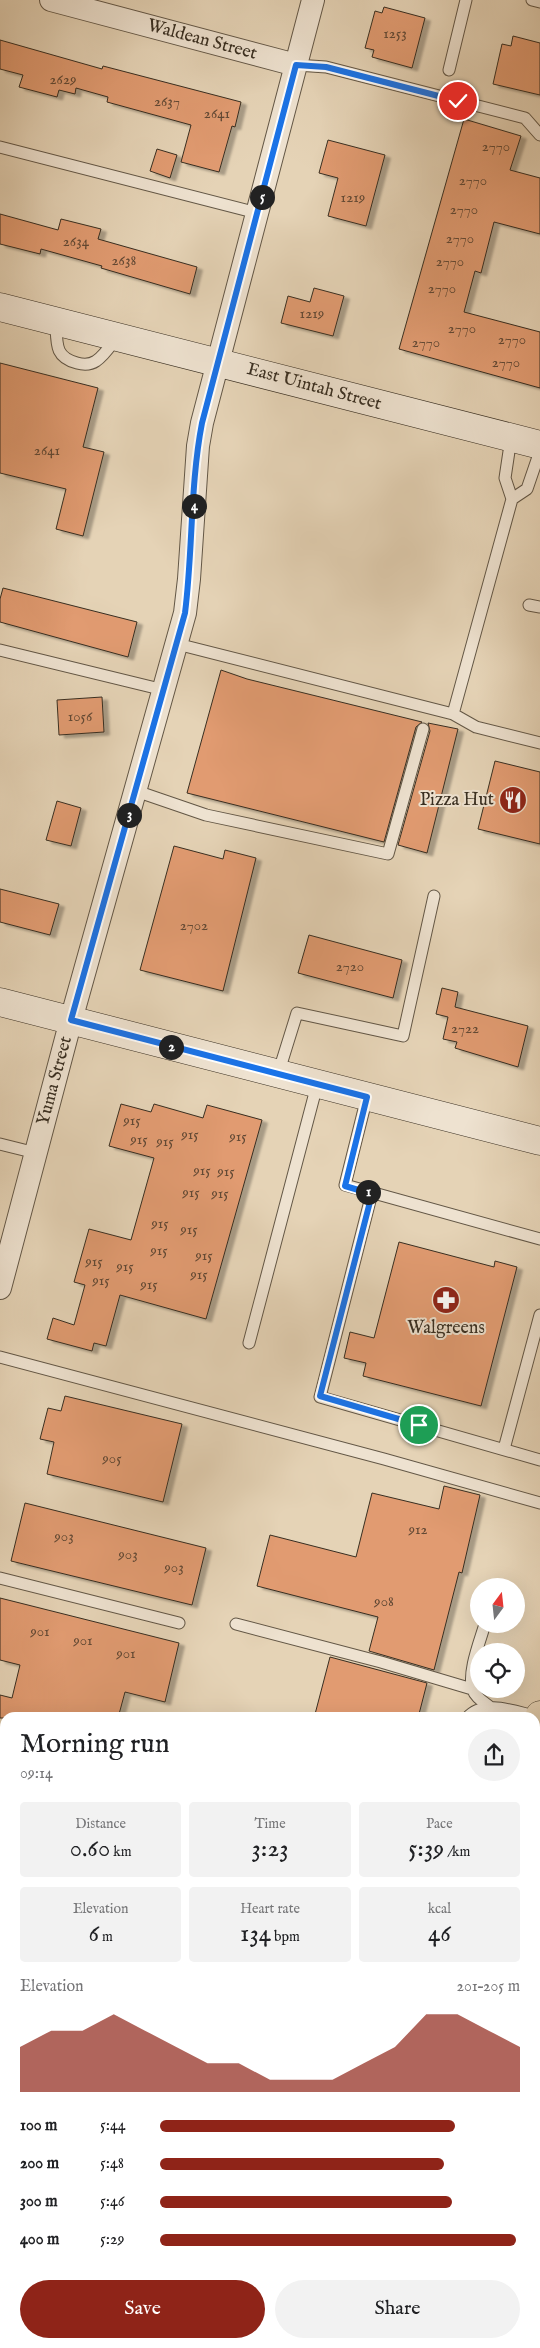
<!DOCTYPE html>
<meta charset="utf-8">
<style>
body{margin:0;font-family:"IM FELL English",serif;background:#f2f2f2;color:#202124;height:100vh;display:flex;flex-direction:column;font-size:19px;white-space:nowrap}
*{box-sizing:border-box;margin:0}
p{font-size:16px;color:#757577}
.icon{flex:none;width:28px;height:28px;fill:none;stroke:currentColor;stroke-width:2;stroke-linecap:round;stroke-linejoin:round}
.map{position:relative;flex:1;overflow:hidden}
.side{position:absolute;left:0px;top:1712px;width:540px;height:636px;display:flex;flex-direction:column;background:#fff;border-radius:15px 15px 0 0;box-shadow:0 5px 20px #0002}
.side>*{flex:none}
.needle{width:32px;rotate:15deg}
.fabs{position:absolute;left:470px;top:1578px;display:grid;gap:10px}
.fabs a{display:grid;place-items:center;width:55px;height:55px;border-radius:50%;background:#fff;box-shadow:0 5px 20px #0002;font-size:25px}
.pin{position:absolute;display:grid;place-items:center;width:42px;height:42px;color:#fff;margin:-21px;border:2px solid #fff;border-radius:50%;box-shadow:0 1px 5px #0007}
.km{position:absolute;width:25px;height:25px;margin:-12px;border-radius:50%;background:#222;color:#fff;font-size:14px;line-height:25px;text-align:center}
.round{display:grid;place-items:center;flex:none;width:52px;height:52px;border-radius:26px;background:#f2f2f2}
.head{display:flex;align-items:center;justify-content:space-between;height:85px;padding:0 20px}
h1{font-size:28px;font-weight:600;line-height:38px}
.metrics{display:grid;grid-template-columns:repeat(3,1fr);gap:8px;height:85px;padding:5px 20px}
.metrics div{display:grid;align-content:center;border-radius:5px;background:#f2f2f2;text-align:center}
.metrics b{font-size:25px;font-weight:600}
.metrics small{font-size:14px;font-weight:400}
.metrics p{font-size:14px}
.chart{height:140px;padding:10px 20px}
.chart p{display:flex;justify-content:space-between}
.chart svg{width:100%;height:90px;margin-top:5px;fill:#8f2418;opacity:.7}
.primary-button{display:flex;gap:10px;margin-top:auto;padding:10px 20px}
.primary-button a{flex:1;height:58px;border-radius:30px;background:#8f2418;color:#fff;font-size:20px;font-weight:600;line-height:58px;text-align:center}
.primary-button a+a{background:#f2f2f2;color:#202124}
ul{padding:0 20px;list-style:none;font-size:16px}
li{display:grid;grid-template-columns:80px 60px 1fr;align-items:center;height:38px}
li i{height:12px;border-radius:6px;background:#8f2418}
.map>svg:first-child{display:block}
.building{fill:#e19b71;stroke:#382e21;filter:url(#shadow)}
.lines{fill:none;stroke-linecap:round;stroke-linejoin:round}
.lane-casing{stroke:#635746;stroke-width:13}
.street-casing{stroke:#635746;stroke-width:24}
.secondary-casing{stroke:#382e21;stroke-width:29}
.primary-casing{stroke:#382e21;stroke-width:29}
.lane{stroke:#eee2d0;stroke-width:11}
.street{stroke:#eee2d0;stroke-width:22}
.secondary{stroke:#eee2d0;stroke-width:28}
.primary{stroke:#e5d3b6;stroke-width:28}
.route-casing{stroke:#fff;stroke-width:10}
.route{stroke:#1a73e8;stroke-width:6}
.labels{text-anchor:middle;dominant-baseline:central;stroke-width:4;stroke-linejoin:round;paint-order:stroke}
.number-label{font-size:15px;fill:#624935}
.street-label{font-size:18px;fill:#382e21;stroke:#eee2d0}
.poi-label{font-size:18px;fill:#382e21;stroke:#eee2d0;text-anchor:end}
</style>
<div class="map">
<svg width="540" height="2348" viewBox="0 0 540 2348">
<defs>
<filter id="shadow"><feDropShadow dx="5.5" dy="3" stdDeviation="1" flood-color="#0004"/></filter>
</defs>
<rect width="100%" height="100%" fill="#e5d3b6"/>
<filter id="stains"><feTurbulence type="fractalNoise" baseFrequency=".004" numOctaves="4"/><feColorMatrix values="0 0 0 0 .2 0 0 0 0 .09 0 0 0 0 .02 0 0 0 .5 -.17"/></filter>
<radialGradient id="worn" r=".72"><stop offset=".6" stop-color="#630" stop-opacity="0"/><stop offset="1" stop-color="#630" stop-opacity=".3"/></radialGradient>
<path class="building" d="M 384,7 L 425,18 L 412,68 L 372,57 L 374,50 L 365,48 L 375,11 L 382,13 Z
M 513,36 L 540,43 L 540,95 L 493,84 L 502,44 L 511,46 Z
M 0,40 L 102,69 L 103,66 L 241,102 L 235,127 L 232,126 L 219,172 L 181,162 L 191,125 L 107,102 L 108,97 L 76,88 L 75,94 L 59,90 L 57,97 L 19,87 L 23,75 L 0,69 Z
M 464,119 L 521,136 L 510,170 L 540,178 L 540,234 L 494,222 L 481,273 L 475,271 L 464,312 L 540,332 L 540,388 L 399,349 Z
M 328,140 L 385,155 L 366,226 L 328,216 L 338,178 L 319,173 Z
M 157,149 L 177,155 L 170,178 L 150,171 Z
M 0,214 L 58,230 L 61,219 L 101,229 L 98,239 L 197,267 L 190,294 L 101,268 L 102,266 L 41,249 L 40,254 L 0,244 Z
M 314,288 L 344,296 L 333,336 L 281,323 L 288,296 L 310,302 Z
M 0,363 L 98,388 L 83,447 L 104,452 L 83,536 L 56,529 L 66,489 L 0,473 Z
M 3,588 L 137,622 L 128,657 L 0,622 L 0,599 Z
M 221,670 L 247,679 L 422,722 L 416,727 L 384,842 L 187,793 Z
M 102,697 L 104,732 L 59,735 L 57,700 Z
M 428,723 L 458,729 L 427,853 L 398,845 L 430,731 Z
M 495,761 L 540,772 L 540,844 L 478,829 Z
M 57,801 L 81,808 L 71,846 L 46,840 Z
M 174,846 L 223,859 L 225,850 L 256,858 L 223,991 L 140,970 Z
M 0,889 L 59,904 L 50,935 L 0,922 Z
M 309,935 L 402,960 L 393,998 L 298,973 Z
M 442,988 L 458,992 L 455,1007 L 528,1026 L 518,1067 L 455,1048 L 457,1042 L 443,1039 L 448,1017 L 436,1014 Z
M 121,1104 L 151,1112 L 154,1104 L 203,1118 L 207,1105 L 262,1120 L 206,1319 L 120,1295 L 106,1346 L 94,1343 L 92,1351 L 47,1339 L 53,1318 L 74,1325 L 85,1285 L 74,1282 L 89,1229 L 131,1240 L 154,1158 L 109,1146 Z
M 399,1242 L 494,1267 L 495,1261 L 517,1267 L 481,1406 L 363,1376 L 366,1363 L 344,1358 L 350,1332 L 374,1338 Z
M 65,1396 L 182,1424 L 163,1502 L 47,1474 L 54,1442 L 40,1439 L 48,1408 L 61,1411 Z
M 444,1486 L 480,1495 L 462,1573 L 459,1572 L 434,1670 L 369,1651 L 378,1617 L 257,1586 L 270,1535 L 356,1557 L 372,1493 L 439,1509 Z
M 25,1503 L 206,1548 L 192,1605 L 11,1561 Z
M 0,1598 L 179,1643 L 165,1702 L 125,1692 L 118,1718 L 0,1718 L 0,1695 L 12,1698 L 20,1665 L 0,1660 Z
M 330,1657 L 427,1683 L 418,1718 L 314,1718 Z"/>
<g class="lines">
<g class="lane-casing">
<path id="lane" d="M 532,0 L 540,2
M 296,65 L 326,67 L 525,118 L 540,135
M 449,70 L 466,0
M 0,147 L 257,213
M 56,322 C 57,343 54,357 77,363 C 84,365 90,365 96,361 C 104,356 111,345 117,337
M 511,438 L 505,478 L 512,499 L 453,714 L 476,727 L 540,743
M 512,499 L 527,489 L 540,451
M 529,605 L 540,607
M 177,644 L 453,714
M 0,650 L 164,690
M 136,791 L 206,815 L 388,854 L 423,729
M 278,1074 L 297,1013 L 403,1036 L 434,896
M 367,1097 L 345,1185 L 540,1239
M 0,1144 L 36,1153
M 372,1193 L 320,1397 L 540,1460
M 249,1343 L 317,1085
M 0,1357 L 384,1459 L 540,1503
M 504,1449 L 540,1315
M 0,1578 L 179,1623
M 236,1624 L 381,1662 L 472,1689
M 485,1624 C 480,1641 467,1673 473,1690 C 475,1697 484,1702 490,1707
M 467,1718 C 484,1698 518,1713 539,1717
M 0,1775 L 5,1776
M 0,1867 L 5,1868"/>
</g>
<g class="street-casing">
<path id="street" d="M 51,0 L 296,65
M 0,1288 L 71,1020 L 185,613 L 189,579 L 198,446 L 202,423 L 313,0
M 0,2319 L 5,2320
M 96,2344 L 113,2348"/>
</g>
<g class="secondary-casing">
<path id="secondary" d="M 0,307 L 540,445
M 0,1002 L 540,1141"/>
</g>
<g class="primary-casing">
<path id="primary" d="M 535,1733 L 540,1715
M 369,2348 L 370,2344"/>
</g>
<use href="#lane" class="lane"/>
<use href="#street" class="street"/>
<use href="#secondary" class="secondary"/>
<use href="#primary" class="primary"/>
</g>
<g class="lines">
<g class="route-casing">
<path id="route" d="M 419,1425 L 320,1396 L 372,1194 L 345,1186 L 367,1097 L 71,1020 L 185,613 C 193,550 190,485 202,423 L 296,65 L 326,67 L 458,101"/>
</g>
<use href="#route" class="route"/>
</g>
<defs>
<g id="restaurant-disc" transform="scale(1.4375)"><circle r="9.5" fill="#8f2418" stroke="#eee2d0"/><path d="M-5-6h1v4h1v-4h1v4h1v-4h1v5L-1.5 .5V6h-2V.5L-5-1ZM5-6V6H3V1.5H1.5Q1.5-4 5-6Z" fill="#fff"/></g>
<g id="pharmacy-disc" transform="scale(1.4375)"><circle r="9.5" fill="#8f2418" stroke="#eee2d0"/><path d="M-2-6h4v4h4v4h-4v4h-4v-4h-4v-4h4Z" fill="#fff"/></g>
</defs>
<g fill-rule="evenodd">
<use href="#restaurant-disc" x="513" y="800"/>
<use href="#pharmacy-disc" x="446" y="1300"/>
</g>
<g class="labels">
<g class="number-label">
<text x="395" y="33">1253</text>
<text x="63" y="79">2629</text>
<text x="167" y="101">2637</text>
<text x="217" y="113">2641</text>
<text x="496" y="146">2770</text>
<text x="473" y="180">2770</text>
<text x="353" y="197">1219</text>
<text x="464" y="209">2770</text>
<text x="460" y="238">2770</text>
<text x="76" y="241">2634</text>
<text x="124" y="260">2638</text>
<text x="450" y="261">2770</text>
<text x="442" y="288">2770</text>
<text x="312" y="313">1219</text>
<text x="462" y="328">2770</text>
<text x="512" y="339">2770</text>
<text x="426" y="342">2770</text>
<text x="506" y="362">2770</text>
<text x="47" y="450">2641</text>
<text x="80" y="716">1056</text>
<text x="194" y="925">2702</text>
<text x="350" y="966">2720</text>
<text x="465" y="1028">2722</text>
<text x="132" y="1120">915</text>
<text x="190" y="1134">915</text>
<text x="238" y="1136">915</text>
<text x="139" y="1139">915</text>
<text x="165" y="1141">915</text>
<text x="202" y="1170">915</text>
<text x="226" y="1171">915</text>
<text x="191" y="1192">915</text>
<text x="220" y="1193">915</text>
<text x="160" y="1223">915</text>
<text x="189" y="1229">915</text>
<text x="159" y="1250">915</text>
<text x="204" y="1255">915</text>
<text x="94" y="1261">915</text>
<text x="125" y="1266">915</text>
<text x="199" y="1274">915</text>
<text x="101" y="1280">915</text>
<text x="149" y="1284">915</text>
<text x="112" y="1458">905</text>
<text x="418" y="1529">912</text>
<text x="64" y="1536">903</text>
<text x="128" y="1554">903</text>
<text x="174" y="1567">903</text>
<text x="384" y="1601">908</text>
<text x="40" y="1631">901</text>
<text x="83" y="1640">901</text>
<text x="126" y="1653">901</text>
</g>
<g class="street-label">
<text transform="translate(202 40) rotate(15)">Waldean Street</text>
<text transform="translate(314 387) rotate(15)">East Uintah Street</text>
<text transform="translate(55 1081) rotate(-75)">Yuma Street</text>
</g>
<g class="poi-label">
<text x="494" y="800">Pizza Hut</text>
<text x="446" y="1328" text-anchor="middle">Walgreens</text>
</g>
</g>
<rect width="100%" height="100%" filter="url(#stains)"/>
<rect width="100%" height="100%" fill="url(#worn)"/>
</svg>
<div class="fabs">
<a><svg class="needle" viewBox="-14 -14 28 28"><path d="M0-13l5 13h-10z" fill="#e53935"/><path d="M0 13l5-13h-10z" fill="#757577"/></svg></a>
<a><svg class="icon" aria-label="locate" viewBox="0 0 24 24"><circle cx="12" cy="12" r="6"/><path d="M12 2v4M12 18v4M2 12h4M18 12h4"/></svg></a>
</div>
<div class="pin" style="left:419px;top:1425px;background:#1e9e55"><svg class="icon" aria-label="arrive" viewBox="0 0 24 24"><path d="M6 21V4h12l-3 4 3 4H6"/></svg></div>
<div class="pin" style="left:458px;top:101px;background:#d93025"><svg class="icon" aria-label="check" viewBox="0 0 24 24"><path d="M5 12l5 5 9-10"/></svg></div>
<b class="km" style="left:368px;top:1192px">1</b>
<b class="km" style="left:171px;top:1047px">2</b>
<b class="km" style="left:129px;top:815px">3</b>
<b class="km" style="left:194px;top:506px">4</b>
<b class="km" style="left:262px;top:197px">5</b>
<section class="side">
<div class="head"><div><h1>Morning run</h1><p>09:14</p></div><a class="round"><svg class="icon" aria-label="share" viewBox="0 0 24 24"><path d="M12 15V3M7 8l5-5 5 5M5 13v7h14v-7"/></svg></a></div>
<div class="metrics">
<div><p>Distance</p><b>0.60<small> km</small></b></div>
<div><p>Time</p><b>3:23</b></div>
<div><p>Pace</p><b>5:39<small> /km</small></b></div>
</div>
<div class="metrics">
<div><p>Elevation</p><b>6<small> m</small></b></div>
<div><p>Heart rate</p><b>134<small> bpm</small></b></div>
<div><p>kcal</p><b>46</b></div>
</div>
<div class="chart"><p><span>Elevation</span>201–205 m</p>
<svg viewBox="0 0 160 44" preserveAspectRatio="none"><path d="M0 44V22L10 14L20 14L30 6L40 14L50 22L60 30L70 30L80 38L90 38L100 38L110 30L120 22L130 6L140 6L150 14L160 22V44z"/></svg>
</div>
<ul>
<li><b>100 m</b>5:44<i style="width:82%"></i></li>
<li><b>200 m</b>5:48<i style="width:79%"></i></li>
<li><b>300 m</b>5:46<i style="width:81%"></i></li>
<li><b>400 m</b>5:29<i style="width:99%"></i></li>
</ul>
<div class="primary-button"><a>Save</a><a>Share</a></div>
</section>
</div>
